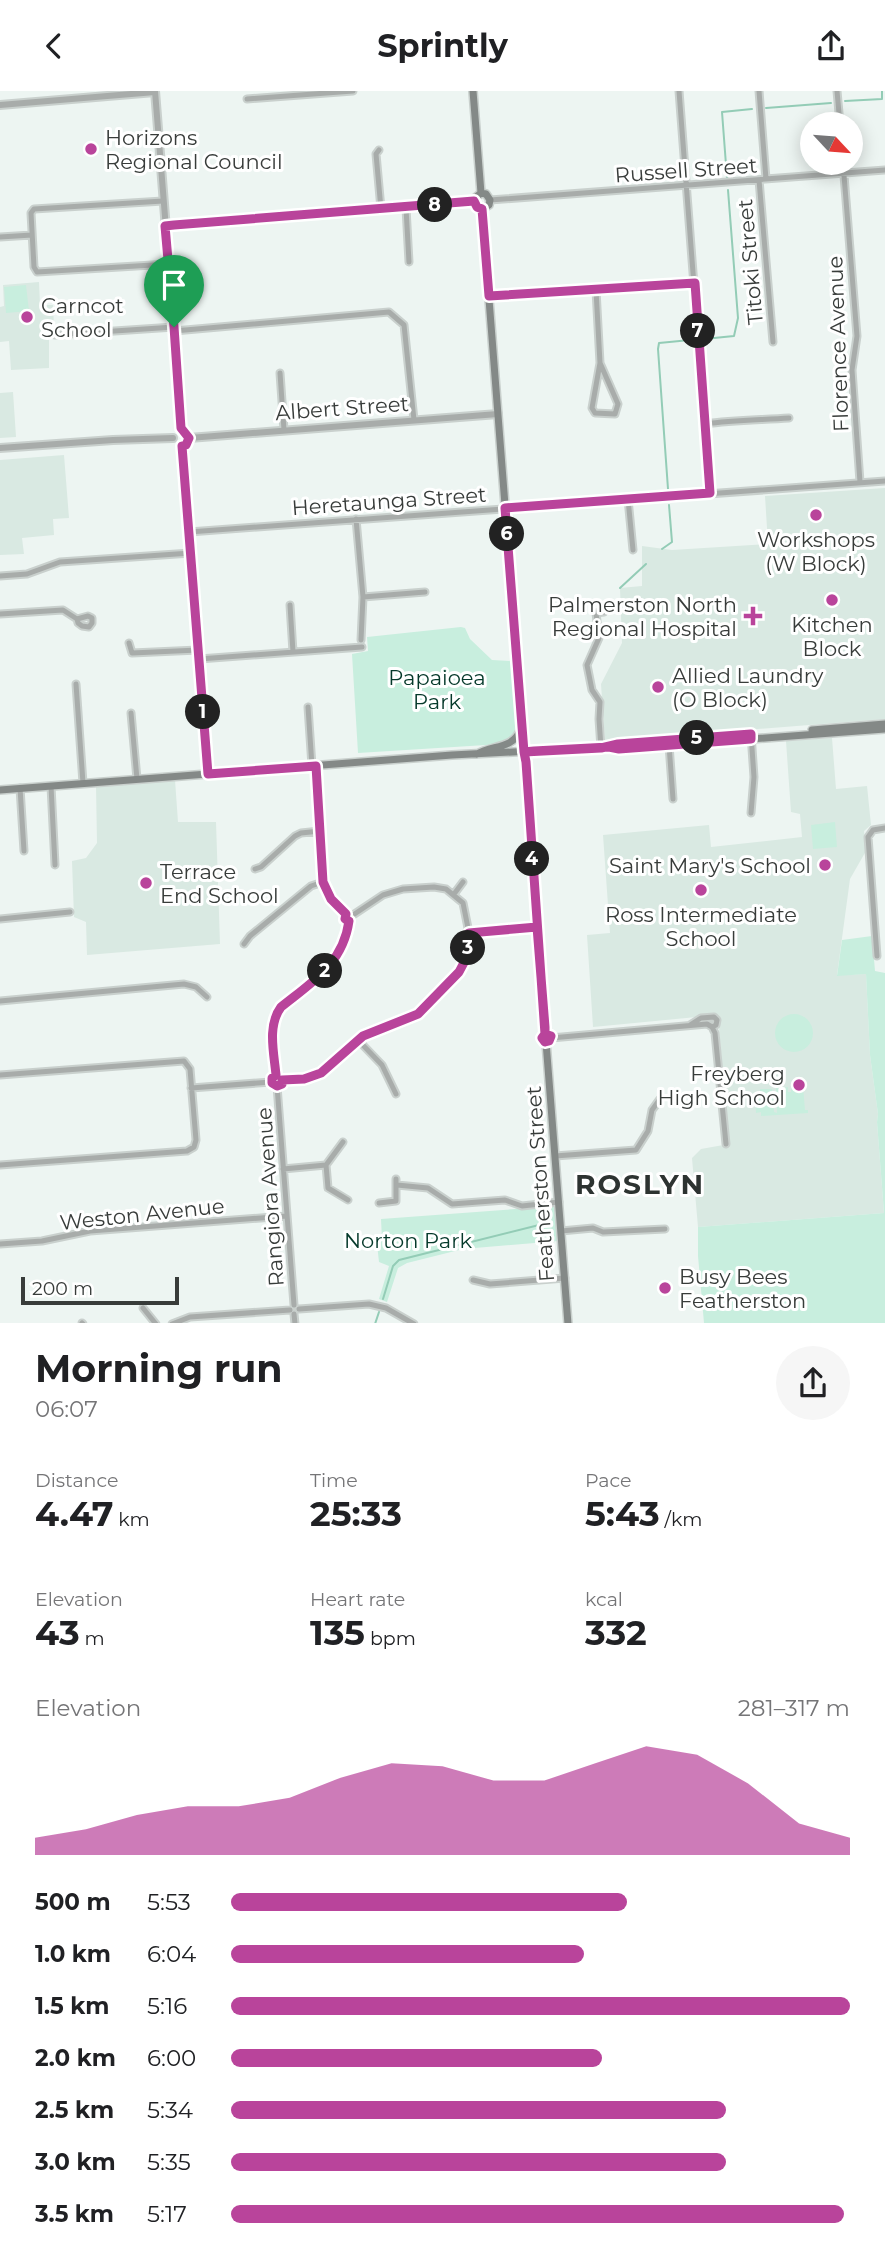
<!DOCTYPE html>
<meta charset="utf-8">
<style>
body{margin:0;font-family:Montserrat,sans-serif;background:#f6f6f6;color:#202124;height:100vh;display:flex;flex-direction:column;font-size:26px;white-space:nowrap}
*{box-sizing:border-box;margin:0}
p{font-size:23px;color:#757577}
.icon{flex:none;width:38px;height:38px;fill:none;stroke:currentColor;stroke-width:2;stroke-linecap:round;stroke-linejoin:round}
.map{position:relative;height:1232px;overflow:hidden}
.drawer{display:flex;flex-direction:column;background:#fff;flex:1}
.drawer>*{flex:none}
.needle{width:46px;rotate:116deg}
.buttons{position:absolute;left:800px;top:21px;display:grid;gap:14px}
.buttons a{display:grid;place-items:center;width:63px;height:63px;border-radius:50%;background:#fff;box-shadow:0 4px 18px #0003;font-size:35px}
.scale{position:absolute;left:21px;bottom:18px;width:158px;box-sizing:border-box;padding-left:7px;border:4px solid #383c3a;border-top:0;font-size:19px;line-height:24px;white-space:nowrap;color:#383c3a;-webkit-text-stroke:5px #fff;paint-order:stroke}
.pin{position:absolute;display:grid;place-items:center;width:60px;height:60px;color:#fff;margin:-72px -30px;border-radius:50% 50% 50% 0;rotate:-45deg;box-shadow:0 0 7px #0007}
.pin .icon{rotate:45deg}
.km{position:absolute;width:35px;height:35px;margin:-18px;border-radius:50%;background:#222;color:#fff;font-size:19px;line-height:35px;text-align:center}
.round{display:grid;place-items:center;flex:none;width:74px;height:74px;border-radius:37px;background:#f6f6f6}
.head{display:flex;align-items:center;justify-content:space-between;height:119px;padding:0 35px}
h1{font-size:38px;font-weight:700;line-height:52px}
.figures{display:grid;grid-template-columns:repeat(3,1fr);gap:10px;height:119px;padding:7px 35px}
.figures div{display:grid;align-content:center}
.figures b{font-size:35px;font-weight:700}
.figures small{font-size:19px;font-weight:400}
.figures p{font-size:19px}
.chart{height:196px;padding:14px 35px}
.chart p{display:flex;justify-content:space-between}
.chart svg{width:100%;height:126px;margin-top:7px;fill:#b9449b;opacity:.7}
ul{padding:0 35px;list-style:none;font-size:23px}
li{display:grid;grid-template-columns:112px 84px 1fr;align-items:center;height:52px}
li i{height:18px;border-radius:9px;background:#b9449b}
header{display:flex;justify-content:space-between;align-items:center;height:91px;padding:0 35px;background:#fff;font-size:32px;font-weight:700}
.map>svg:first-child{display:block}
.built{fill:#d9e9e2}
.park{fill:#c8eede}
.lines{fill:none;stroke-linecap:round;stroke-linejoin:round}
.stream{stroke:#93ccb6;stroke-width:2}
.minor-casing{stroke:#c9d0cd;stroke-width:9}
.tertiary-casing{stroke:#c9d0cd;stroke-width:10}
.secondary-casing{stroke:#c9d0cd;stroke-width:10}
.minor{stroke:#a8acaa;stroke-width:5}
.tertiary{stroke:#a8acaa;stroke-width:6}
.secondary{stroke:#848987;stroke-width:7}
.route-casing{stroke:#fff;stroke-width:14}
.route{stroke:#b9449b;stroke-width:9}
.poi-dot{fill:#b9449b;stroke:#fff;stroke-width:2.5}
.labels{text-anchor:middle;dominant-baseline:central;stroke-width:6;stroke-linejoin:round;paint-order:stroke}
.poi-label{font-size:21px;fill:#383c3a;stroke:#fff;text-anchor:start}
.street-label{font-size:21px;fill:#383c3a;stroke:#fff}
.park-label{font-size:21px;fill:#05392a;stroke:#fff}
.district-label{font-size:28px;font-weight:bold;letter-spacing:2px;fill:#2d3331;stroke:#fff}
</style>
<header><svg class="icon" aria-label="back" viewBox="0 0 24 24"><path d="M15 5l-7 7 7 7"/></svg>Sprintly<svg class="icon" aria-label="share" viewBox="0 0 24 24"><path d="M12 15V3M7 8l5-5 5 5M5 13v7h14v-7"/></svg></header>
<div class="map">
<svg width="885" height="1233" viewBox="0 0 885 1233">
<rect width="100%" height="100%" fill="#edf5f2"/>
<path class="built" d="M 39,191 L 40,214 L 53,214 L 54,236 L 49,244 L 49,277 L 11,279 L 9,250 L 0,251 L 0,216 L 4,215 L 3,194 Z
M 13,301 L 16,346 L 0,347 L 0,302 Z
M 64,364 L 69,427 L 53,428 L 54,444 L 22,447 L 24,463 L 0,464 L 0,369 Z
M 885,397 L 885,628 L 605,650 L 601,593 L 622,552 L 620,497 L 642,495 L 642,455 L 672,459 L 768,453 L 765,405 Z
M 832,647 L 836,698 L 867,695 L 871,734 L 864,740 L 866,760 L 850,788 L 837,884 L 866,883 L 870,964 L 878,1023 L 877,1031 L 884,1122 L 698,1136 L 692,1067 L 701,1058 L 729,1053 L 718,926 L 707,925 L 593,936 L 587,844 L 610,842 L 603,744 L 709,734 L 711,756 L 802,746 L 800,723 L 791,721 L 786,650 Z
M 175,689 L 178,731 L 216,731 L 220,853 L 87,864 L 86,831 L 74,826 L 72,770 L 86,767 L 97,752 L 96,695 Z"/>
<path class="park" d="M 26,194 L 29,220 L 6,222 L 4,196 Z
M 461,536 L 465,537 L 470,548 L 492,569 L 512,570 L 519,652 L 358,662 L 352,563 L 368,560 L 367,546 Z
M 835,731 L 837,756 L 813,758 L 811,734 Z
M 872,845 L 875,880 L 885,882 L 885,1232 L 704,1232 L 698,1165 L 698,1136 L 884,1122 L 877,1031 L 878,1023 L 870,964 L 866,883 L 837,885 L 842,849 Z
M775 942a19 19 0 1 1 38 0a19 19 0 1 1-38 0Z
M 803,995 L 805,1019 L 808,1019 L 808,1022 L 761,1025 L 761,1021 L 756,1022 L 755,1003 L 760,1003 L 760,998 L 772,998 L 774,1021 L 777,1022 L 776,997 L 788,996 L 788,1001 L 791,1001 L 791,996 Z
M 556,1115 L 558,1150 L 463,1158 L 407,1172 L 398,1177 L 387,1211 L 379,1208 L 389,1175 L 379,1171 L 377,1153 L 382,1149 L 381,1128 Z"/>
<g class="lines">
<path class="stream" d="M 845,10 L 882,8 L 882,0
M 766,17 L 831,12
M 727,87 L 722,21 L 752,18
M 704,248 L 734,245 L 738,227 L 728,99
M 668,398 L 658,258 L 659,252 L 690,249
M 662,458 L 672,451 L 669,414
M 620,497 L 646,473
M 383,1208 L 393,1175 L 399,1169 L 551,1131
M 375,1233 L 379,1221"/>
<g class="minor-casing">
<path id="minor" d="M 679,0 L 710,402
M 759,0 L 766,88
M 837,0 L 840,33
M 247,8 L 353,0
M 379,59 L 376,63 L 381,118
M 843,72 L 857,245 L 852,279 L 860,391
M 759,89 L 773,251
M 490,109 L 885,79
M 163,110 L 34,118 L 31,122 L 34,176 L 37,181 L 169,173
M 406,117 L 409,171
M 165,135 L 474,110
M 0,146 L 32,144
M 596,199 L 600,272 L 618,313 L 615,323 L 595,322 L 592,317 L 600,272
M 489,205 L 695,192
M 174,240 L 389,221 L 404,234 L 414,329
M 55,244 L 174,236
M 280,282 L 284,339
M 705,333 C 733,329 761,329 789,327
M 628,408 L 633,459
M 356,428 L 363,506 L 361,549
M 189,441 L 885,390
M 0,485 L 27,483 L 60,471 L 191,462
M 363,506 L 425,501
M 290,514 L 293,561
M 0,523 L 63,519 L 77,528 L 78,532 L 82,535 L 89,536 L 92,532 L 92,527 L 88,525 L 77,528
M 129,552 L 132,562 L 198,559
M 199,568 L 362,556
M 76,593 L 83,692
M 308,616 L 312,675
M 131,622 L 137,688
M 751,643 L 754,686 L 751,722
M 669,654 L 673,708
M 601,657 L 599,628 L 600,611 L 592,599 L 587,574 L 599,547 L 596,522 L 604,521
M 316,675 L 323,791 L 331,808 L 346,823 L 345,828 L 349,830
M 51,695 L 55,774
M 20,697 L 24,760
M 255,778 L 261,776 L 295,745 L 301,742 L 320,740
M 454,803 L 463,791
M 0,828 L 70,821
M 469,842 L 538,836
M 244,853 L 250,845 L 311,795 L 323,791
M 877,865 L 868,746 L 873,739 L 885,737
M 0,910 L 184,893 L 196,896 L 207,906
M 690,934 L 701,927 L 714,926 L 717,929 L 716,934 L 712,936
M 551,947 L 707,933 L 712,936 L 715,942 L 726,1053
M 358,949 L 382,974 L 396,1003
M 0,984 L 184,970 L 190,978 L 196,1049 L 194,1056 L 187,1060 L 0,1074
M 276,984 C 274,962 267,935 281,916 C 313,890 342,873 349,830
M 282,989 L 304,988 L 321,982 L 363,945 L 413,926 L 424,918 L 459,881 L 468,865 L 469,842 L 463,812 L 446,798 L 434,796 L 403,798 L 383,804 L 353,824
M 277,995 L 294,1214
M 191,997 L 271,991
M 343,1051 L 326,1074 L 328,1097 L 348,1109
M 555,1065 L 636,1059 L 648,1040 L 652,1019 L 660,1008
M 283,1078 L 326,1074
M 397,1094 L 428,1097 L 452,1113 L 505,1109 L 522,1115 L 559,1111
M 379,1112 L 396,1110 L 396,1088
M 561,1140 L 593,1137 L 603,1141 L 665,1138
M 0,1153 L 42,1150 L 90,1140 L 287,1125
M 473,1189 L 490,1193 L 565,1187
M 143,1217 L 156,1233
M 299,1218 L 369,1213 L 386,1217 L 414,1233
M 294,1223 L 295,1233
M 82,1232 L 83,1233
M 172,1233 L 190,1226 L 290,1219"/>
</g>
<g class="tertiary-casing">
<path id="tertiary" d="M 155,0 L 182,339
M 0,14 L 155,1
M 189,347 L 498,323
M 182,355 L 208,683
M 0,357 L 113,349 L 173,347"/>
</g>
<g class="secondary-casing">
<path id="secondary" d="M 473,0 L 481,102
M 481,102 L 486,103 L 490,109 L 489,114 L 482,118
M 481,102 L 475,107 L 474,112 L 477,116 L 482,118
M 482,118 L 546,942 L 542,947 L 546,951 L 568,1233
M 812,639 L 885,633
M 610,656 L 618,653 L 716,646
M 477,663 C 493,654 512,658 520,640
M 0,699 L 452,664 L 609,656 L 619,658 L 885,638"/>
</g>
<use href="#minor" class="minor"/>
<use href="#tertiary" class="tertiary"/>
<use href="#secondary" class="secondary"/>
</g>
<g class="lines">
<g class="route-casing">
<path id="route" d="M 174,236 L 181,337 L 189,347 L 186,354 L 182,355 L 208,683 L 316,675 L 323,791 L 331,808 L 346,823 L 345,828 L 349,830 C 343,873 312,891 281,916 C 267,935 274,962 276,984 L 272,987 L 272,992 L 277,995 L 282,993 L 282,989 L 304,988 L 321,982 L 363,945 L 418,923 L 459,881 L 468,864 L 469,842 L 537,836 L 545,936 L 545,943 L 542,947 L 545,951 L 549,950 L 551,945 L 545,943 L 526,671 L 524,661 L 534,660 L 609,656 L 619,658 L 751,648 L 751,643 L 618,653 L 601,657 L 524,661 L 505,417 L 710,402 L 695,192 L 489,205 L 482,118 L 477,116 L 474,110 L 174,134 L 165,135 L 174,236"/>
</g>
<use href="#route" class="route"/>
</g>
<g class="poi-dot">
<circle cx="91" cy="58" r="7"/>
<circle cx="27" cy="226" r="7"/>
<circle cx="816" cy="424" r="7"/>
<circle cx="832" cy="509" r="7"/>
<path d="M749.5 514.5h7v7h7v7h-7v7h-7v-7h-7v-7h7z"/>
<circle cx="658" cy="596" r="7"/>
<circle cx="825" cy="774" r="7"/>
<circle cx="146" cy="792" r="7"/>
<circle cx="701" cy="799" r="7"/>
<circle cx="799" cy="994" r="7"/>
<circle cx="665" cy="1197" r="7"/>
</g>
<g class="labels">
<g class="poi-label">
<text x="105" y="46">Horizons<tspan x="105" dy="24">Regional Council</tspan></text>
<text x="41" y="214">Carncot<tspan x="41" dy="24">School</tspan></text>
<text x="816" y="448" text-anchor="middle">Workshops<tspan x="816" dy="24">(W Block)</tspan></text>
<text x="737" y="513" text-anchor="end">Palmerston North<tspan x="737" dy="24">Regional Hospital</tspan></text>
<text x="832" y="533" text-anchor="middle">Kitchen<tspan x="832" dy="24">Block</tspan></text>
<text x="672" y="584">Allied Laundry<tspan x="672" dy="24">(O Block)</tspan></text>
<text x="811" y="774" text-anchor="end">Saint Mary's School</text>
<text x="160" y="780">Terrace<tspan x="160" dy="24">End School</tspan></text>
<text x="701" y="823" text-anchor="middle">Ross Intermediate<tspan x="701" dy="24">School</tspan></text>
<text x="785" y="982" text-anchor="end">Freyberg<tspan x="785" dy="24">High School</tspan></text>
<text x="679" y="1185">Busy Bees<tspan x="679" dy="24">Featherston</tspan></text>
</g>
<g class="street-label">
<text transform="translate(686 79) rotate(-4)">Russell Street</text>
<text transform="translate(750 171) rotate(-95)">Titoki Street</text>
<text transform="translate(838 253) rotate(-92)">Florence Avenue</text>
<text transform="translate(342 317) rotate(-4)">Albert Street</text>
<text transform="translate(389 410) rotate(-4)">Heretaunga Street</text>
<text transform="translate(540 1093) rotate(-94)">Featherston Street</text>
<text transform="translate(270 1106) rotate(-94)">Rangiora Avenue</text>
<text transform="translate(142 1123) rotate(-6)">Weston Avenue</text>
</g>
<g class="park-label">
<text x="437" y="586">Papaioea<tspan x="437" dy="24">Park</tspan></text>
<text x="408" y="1149">Norton Park</text>
</g>
<g class="district-label">
<text x="640" y="1093">ROSLYN</text>
</g>
</g>
</svg>
<div class="buttons">
<a><svg class="needle" viewBox="-14 -14 28 28"><path d="M0-13l5 13h-10z" fill="#e53935"/><path d="M0 13l5-13h-10z" fill="#757577"/></svg></a>
</div>
<div class="scale">200 m</div>
<div class="pin" style="left:174px;top:236px;background:#1e9e55"><svg class="icon" aria-label="arrive" viewBox="0 0 24 24"><path d="M6 21V4h12l-3 4 3 4H6"/></svg></div>
<b class="km" style="left:203px;top:621px">1</b>
<b class="km" style="left:325px;top:880px">2</b>
<b class="km" style="left:468px;top:857px">3</b>
<b class="km" style="left:532px;top:768px">4</b>
<b class="km" style="left:697px;top:647px">5</b>
<b class="km" style="left:507px;top:443px">6</b>
<b class="km" style="left:698px;top:240px">7</b>
<b class="km" style="left:435px;top:114px">8</b>
</div>
<section class="drawer">
<div class="head"><div><h1>Morning run</h1><p>06:07</p></div><a class="round"><svg class="icon" aria-label="share" viewBox="0 0 24 24"><path d="M12 15V3M7 8l5-5 5 5M5 13v7h14v-7"/></svg></a></div>
<div class="figures">
<div><p>Distance</p><b>4.47<small> km</small></b></div>
<div><p>Time</p><b>25:33</b></div>
<div><p>Pace</p><b>5:43<small> /km</small></b></div>
</div>
<div class="figures">
<div><p>Elevation</p><b>43<small> m</small></b></div>
<div><p>Heart rate</p><b>135<small> bpm</small></b></div>
<div><p>kcal</p><b>332</b></div>
</div>
<div class="chart"><p><span>Elevation</span>281–317 m</p>
<svg viewBox="0 0 160 44" preserveAspectRatio="none"><path d="M0 44V38L10 35L20 30L30 27L40 27L50 24L60 17L70 12L80 13L90 18L100 18L110 12L120 6L130 9L140 19L150 33L160 38V44z"/></svg>
</div>
<ul>
<li><b>500 m</b>5:53<i style="width:64%"></i></li>
<li><b>1.0 km</b>6:04<i style="width:57%"></i></li>
<li><b>1.5 km</b>5:16<i style="width:100%"></i></li>
<li><b>2.0 km</b>6:00<i style="width:60%"></i></li>
<li><b>2.5 km</b>5:34<i style="width:80%"></i></li>
<li><b>3.0 km</b>5:35<i style="width:80%"></i></li>
<li><b>3.5 km</b>5:17<i style="width:99%"></i></li>
</ul>
</section>
